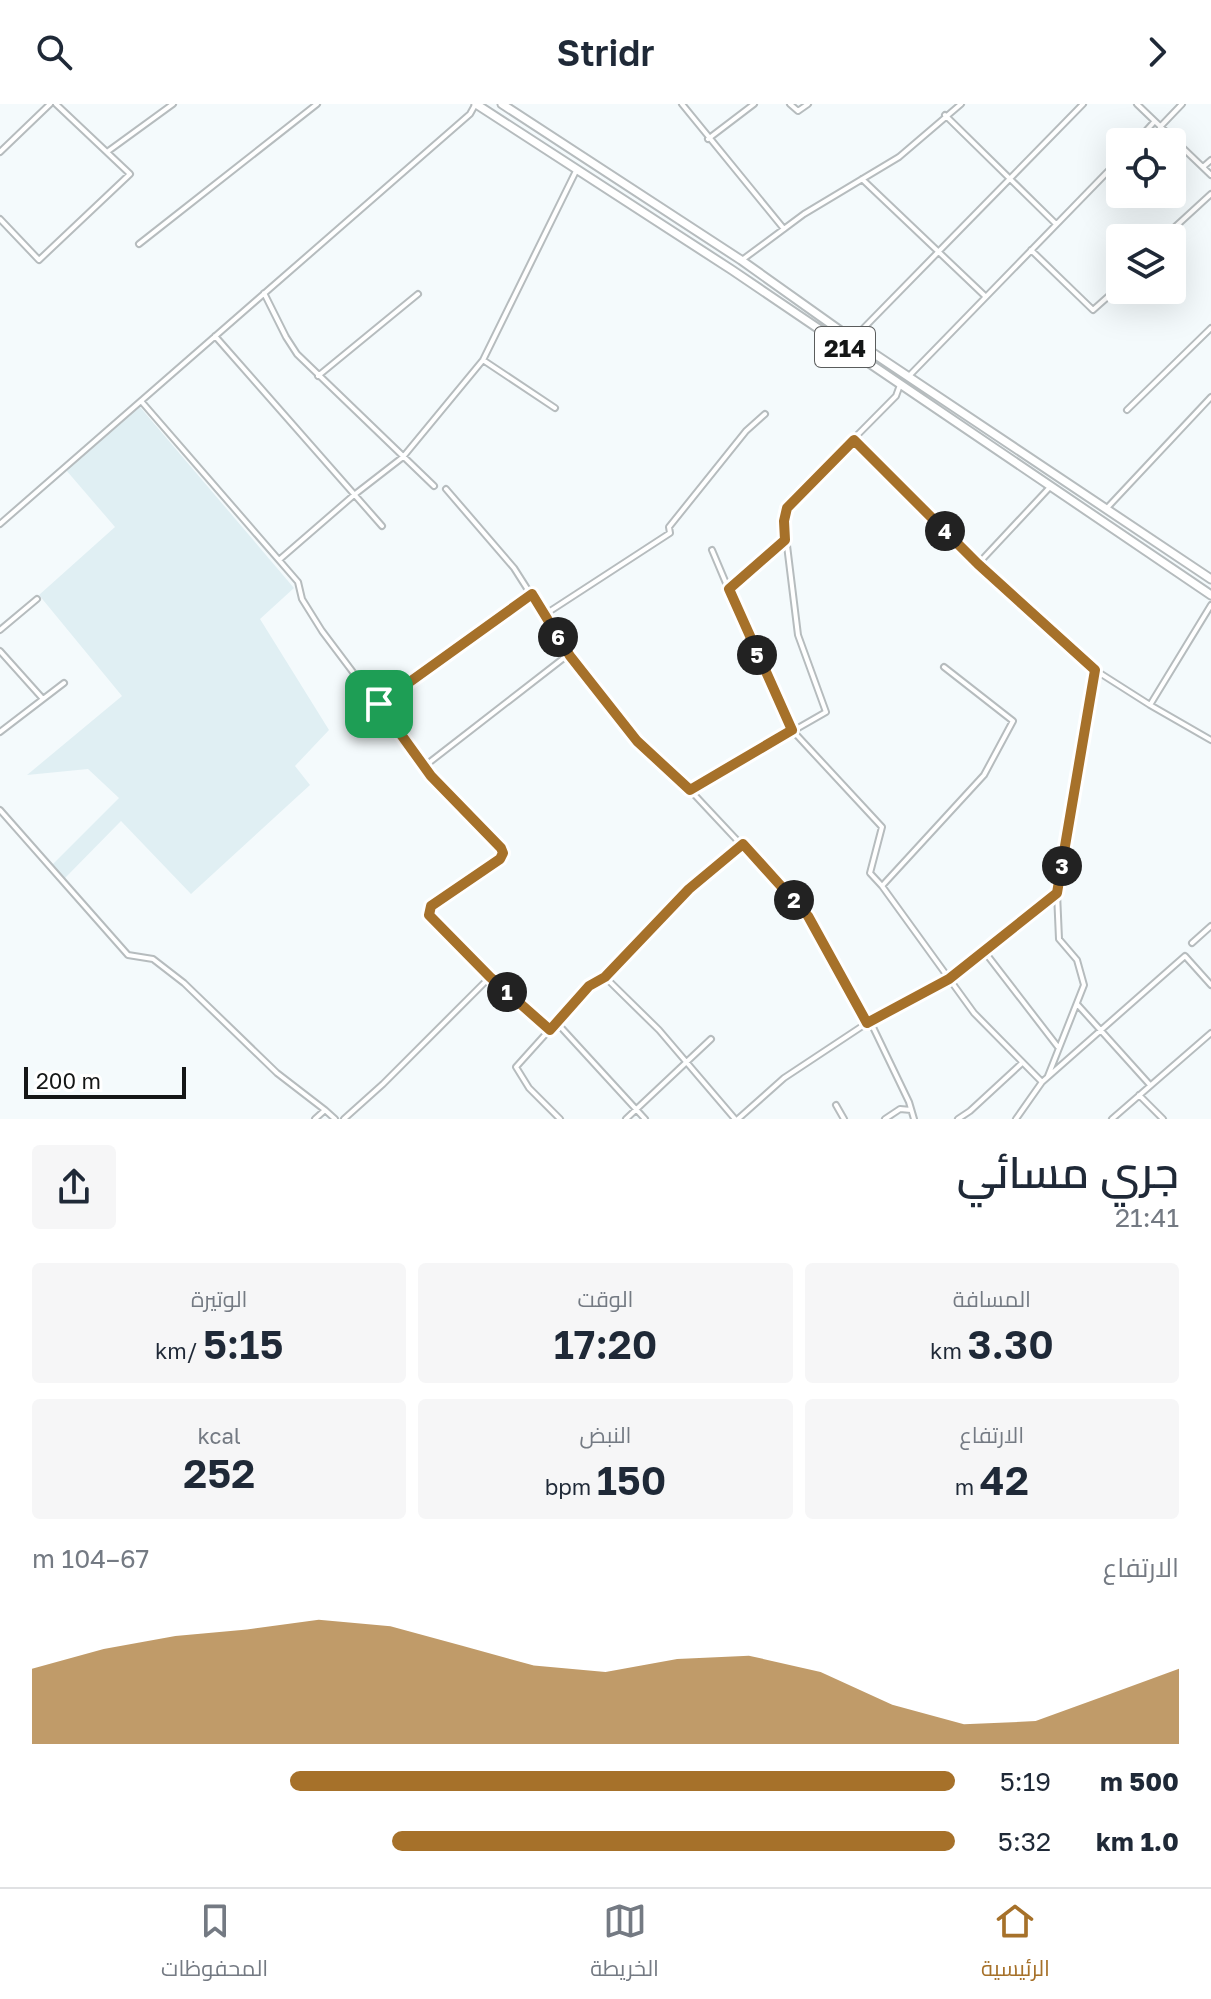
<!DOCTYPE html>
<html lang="ar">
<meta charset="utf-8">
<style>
body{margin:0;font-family:"Golos Text",Cairo,sans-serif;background:#f6f6f7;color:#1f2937;direction:rtl;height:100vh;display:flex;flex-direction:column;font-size:30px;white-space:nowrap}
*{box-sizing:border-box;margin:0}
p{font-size:26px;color:#747a83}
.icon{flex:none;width:44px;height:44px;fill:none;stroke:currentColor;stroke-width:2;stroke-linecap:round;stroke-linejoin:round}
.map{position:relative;height:1015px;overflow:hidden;direction:ltr}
.details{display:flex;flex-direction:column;background:#fff;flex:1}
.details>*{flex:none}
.tools{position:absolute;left:1106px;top:24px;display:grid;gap:16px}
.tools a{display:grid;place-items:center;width:80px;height:80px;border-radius:8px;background:#fff;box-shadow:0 8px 32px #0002;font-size:40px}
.scale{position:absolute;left:24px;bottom:20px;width:162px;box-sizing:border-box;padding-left:8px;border:4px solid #141616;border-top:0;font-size:22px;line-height:28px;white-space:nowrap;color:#141616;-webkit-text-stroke:6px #fff;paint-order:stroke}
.pin{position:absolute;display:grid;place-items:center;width:68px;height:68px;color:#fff;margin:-34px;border-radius:16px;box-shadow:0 4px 12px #0006}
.km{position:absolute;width:40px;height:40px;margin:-20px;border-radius:50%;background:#222;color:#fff;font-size:22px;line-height:40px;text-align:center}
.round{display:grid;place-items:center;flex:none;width:84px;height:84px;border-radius:8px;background:#f6f6f7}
.summary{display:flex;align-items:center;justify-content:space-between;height:136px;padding:0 32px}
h1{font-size:44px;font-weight:600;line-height:60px}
.figures{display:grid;grid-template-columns:repeat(3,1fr);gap:12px;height:136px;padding:8px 32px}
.figures div{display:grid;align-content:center;border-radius:8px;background:#f6f6f7;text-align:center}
.figures b{font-size:40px;font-weight:600}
.figures small{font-size:22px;font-weight:400}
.figures p{font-size:22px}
.chart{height:224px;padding:16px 32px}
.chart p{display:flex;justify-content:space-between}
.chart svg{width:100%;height:144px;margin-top:8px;fill:#a6712a;opacity:.7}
ul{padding:0 32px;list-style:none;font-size:26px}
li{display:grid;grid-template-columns:128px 96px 1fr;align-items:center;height:60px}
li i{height:20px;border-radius:10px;background:#a6712a}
header{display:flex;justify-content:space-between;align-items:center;height:104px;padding:0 32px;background:#fff;font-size:36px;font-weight:600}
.dock{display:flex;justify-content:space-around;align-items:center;height:112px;border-top:2px solid #e0e1e3;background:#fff;font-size:22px;color:#747a83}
.dock a{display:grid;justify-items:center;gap:4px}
.dock .on{color:#a6712a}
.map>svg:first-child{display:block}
.built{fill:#e0eff3}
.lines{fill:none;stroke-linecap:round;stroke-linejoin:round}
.minor-casing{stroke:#b6bcbe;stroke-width:8}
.trunk-casing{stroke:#b6bcbe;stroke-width:11}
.minor{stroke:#fff;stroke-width:4}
.trunk{stroke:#fff;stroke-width:7}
.route-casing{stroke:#fff;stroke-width:16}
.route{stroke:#a6712a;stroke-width:10}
.labels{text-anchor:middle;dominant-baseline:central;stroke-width:6;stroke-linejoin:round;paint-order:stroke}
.shield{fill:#fff;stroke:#5a5c5c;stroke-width:2}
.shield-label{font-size:24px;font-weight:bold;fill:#141616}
</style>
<header><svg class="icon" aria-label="forward" viewBox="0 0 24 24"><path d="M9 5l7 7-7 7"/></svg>Stridr<svg class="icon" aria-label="search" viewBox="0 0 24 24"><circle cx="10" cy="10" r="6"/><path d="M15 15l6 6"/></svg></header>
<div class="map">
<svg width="1211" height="1015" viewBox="0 0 1211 1015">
<rect width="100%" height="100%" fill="#f4fafc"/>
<path class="built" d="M 140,303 L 294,484 L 260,515 L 329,626 L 295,662 L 310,681 L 191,790 L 121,717 L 65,774 L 52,761 L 119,694 L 88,665 L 27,671 L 122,592 L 39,491 L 115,423 L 66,366 Z"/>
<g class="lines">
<g class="minor-casing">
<path id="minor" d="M 682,0 L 784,125
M 790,0 L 798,7 L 808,0
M 1137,0 L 1211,71
M 945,11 L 1056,120
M 1160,23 L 1182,0
M 708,35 L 754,0
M 1136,38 L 1154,18
M 0,48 L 50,0
M 107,48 L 173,0
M 1203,63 L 1211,56
M 862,75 L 985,192
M 0,115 L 39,156 L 130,70 L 56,0
M 1163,134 L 1211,90
M 139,140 L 317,0
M 1031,146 L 1093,206 L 1120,182
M 742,156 L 804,110 L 899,53 L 961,0
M 264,189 L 286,233 L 297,250 L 434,382
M 215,232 L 382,422
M 853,235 L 1083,0
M 483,256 L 555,304
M 318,272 L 418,190
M 908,273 L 1120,55
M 141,297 L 298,478 L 302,495 L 322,527 L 431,672 L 501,744 L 503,749 L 500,755 L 431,802 L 429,811 L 490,873
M 1127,306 L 1211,224
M 854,336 L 978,460 L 1095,566 L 1150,601 L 1211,636
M 446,385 L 514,464 L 570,552 L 637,637 L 690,686 L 808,812 L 867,919
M 1107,404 L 1211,293
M 0,420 L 470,10 L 475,1
M 712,446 L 769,581 L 792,626 L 882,723 L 870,769 L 882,782
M 279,456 L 354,391 L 403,353 L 483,256 L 576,67
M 978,460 L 1050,383
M 729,485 L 785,436
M 544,511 L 670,429 L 669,423 L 746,327 L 765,310
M 0,526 L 37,495
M 0,547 L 43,595
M 944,563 L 1013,617 L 984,671 L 882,782 L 974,909 L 1042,978
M 379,600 L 532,490
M 1150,601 L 1211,501
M 0,628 L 64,579
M 426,661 L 569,550
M 690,686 L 826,608 L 798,531 L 784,417 L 787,404 L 795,394 L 896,292 L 900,281
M 0,706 L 128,851 L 153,855 L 184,879 L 277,969 L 325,1006
M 1192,839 L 1211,822
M 984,847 L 1058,943
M 605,873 L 659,926 L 735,1015
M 1077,900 L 1150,981
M 557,919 L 645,1015
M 871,919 L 909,998 L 914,1015
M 1048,972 L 1084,881 L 1077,856 L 1059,835 L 1057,789 L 1095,566
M 1139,991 L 1163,1015
M 836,1001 L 844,1015
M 315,1015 L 325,1006 L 335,1015
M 344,1015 L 383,980 L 490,873 L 550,926
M 560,1015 L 529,984 L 516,963 L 589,882 L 605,873 L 689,785 L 743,740
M 626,1015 L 711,935
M 738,1015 L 784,974 L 867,919 L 949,875 L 1057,789
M 885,1015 L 900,1005 L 911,1006
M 958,1015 L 970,1007 L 1022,959
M 1016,1015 L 1042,978 L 1185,852 L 1211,881
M 1112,1015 L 1211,929"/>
</g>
<g class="trunk-casing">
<path id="trunk" d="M 476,0 L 732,166 L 1211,491
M 502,0 L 741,156 L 852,235 L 1211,475"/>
</g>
<use href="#minor" class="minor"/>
<use href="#trunk" class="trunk"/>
</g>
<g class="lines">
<g class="route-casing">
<path id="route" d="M 854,336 L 978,460 L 1095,566 L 1057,789 L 949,875 L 867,919 L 808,812 L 743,740 L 689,785 L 605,873 L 589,882 L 550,926 L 490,873 L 429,811 L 431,802 L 500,755 L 503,749 L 501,744 L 431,672 L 379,600 L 532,490 L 570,552 L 637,637 L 690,686 L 792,626 L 729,485 L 785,436 L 784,417 L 787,404 Z"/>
</g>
<use href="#route" class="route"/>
</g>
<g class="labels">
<rect class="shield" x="815" y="223" width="60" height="40" rx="6"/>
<g class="shield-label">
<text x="845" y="243">214</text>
</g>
</g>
</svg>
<div class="tools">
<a><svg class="icon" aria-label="locate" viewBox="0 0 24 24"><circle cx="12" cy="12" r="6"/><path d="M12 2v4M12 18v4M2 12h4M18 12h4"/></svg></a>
<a><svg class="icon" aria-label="layers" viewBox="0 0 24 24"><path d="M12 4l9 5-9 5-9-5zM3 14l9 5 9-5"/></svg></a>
</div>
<div class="scale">200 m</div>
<div class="pin" style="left:379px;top:600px;background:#1e9e55"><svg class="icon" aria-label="arrive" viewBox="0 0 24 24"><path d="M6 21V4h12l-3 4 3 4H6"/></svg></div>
<b class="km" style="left:507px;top:888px">1</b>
<b class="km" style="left:794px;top:796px">2</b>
<b class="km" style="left:1062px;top:762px">3</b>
<b class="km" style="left:945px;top:427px">4</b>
<b class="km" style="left:757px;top:551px">5</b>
<b class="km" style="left:558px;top:533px">6</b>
</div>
<section class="details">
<div class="summary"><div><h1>جري مسائي</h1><p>21:41</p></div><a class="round"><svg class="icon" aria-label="share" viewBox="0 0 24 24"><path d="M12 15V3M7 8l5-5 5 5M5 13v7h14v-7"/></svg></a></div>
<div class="figures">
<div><p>المسافة</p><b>3.30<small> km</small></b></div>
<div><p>الوقت</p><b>17:20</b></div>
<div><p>الوتيرة</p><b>5:15<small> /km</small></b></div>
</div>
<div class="figures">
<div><p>الارتفاع</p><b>42<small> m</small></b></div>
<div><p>النبض</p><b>150<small> bpm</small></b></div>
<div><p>kcal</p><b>252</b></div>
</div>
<div class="chart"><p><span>الارتفاع</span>67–104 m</p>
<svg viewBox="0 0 160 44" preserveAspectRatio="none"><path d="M0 44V21L10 15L20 11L30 9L40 6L50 8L60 14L70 20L80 22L90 18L100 17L110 22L120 32L130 38L140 37L150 29L160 21V44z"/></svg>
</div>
<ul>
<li><b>500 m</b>5:19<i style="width:72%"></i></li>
<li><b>1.0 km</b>5:32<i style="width:61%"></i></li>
</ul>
</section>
<nav class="dock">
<a class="on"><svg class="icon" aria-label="home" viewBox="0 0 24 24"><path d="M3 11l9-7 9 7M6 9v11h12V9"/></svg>الرئيسية</a>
<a><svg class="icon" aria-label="map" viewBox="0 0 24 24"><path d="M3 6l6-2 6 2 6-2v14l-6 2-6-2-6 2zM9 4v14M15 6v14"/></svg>الخريطة</a>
<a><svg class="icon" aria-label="saved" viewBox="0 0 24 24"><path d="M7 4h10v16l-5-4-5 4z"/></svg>المحفوظات</a>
</nav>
